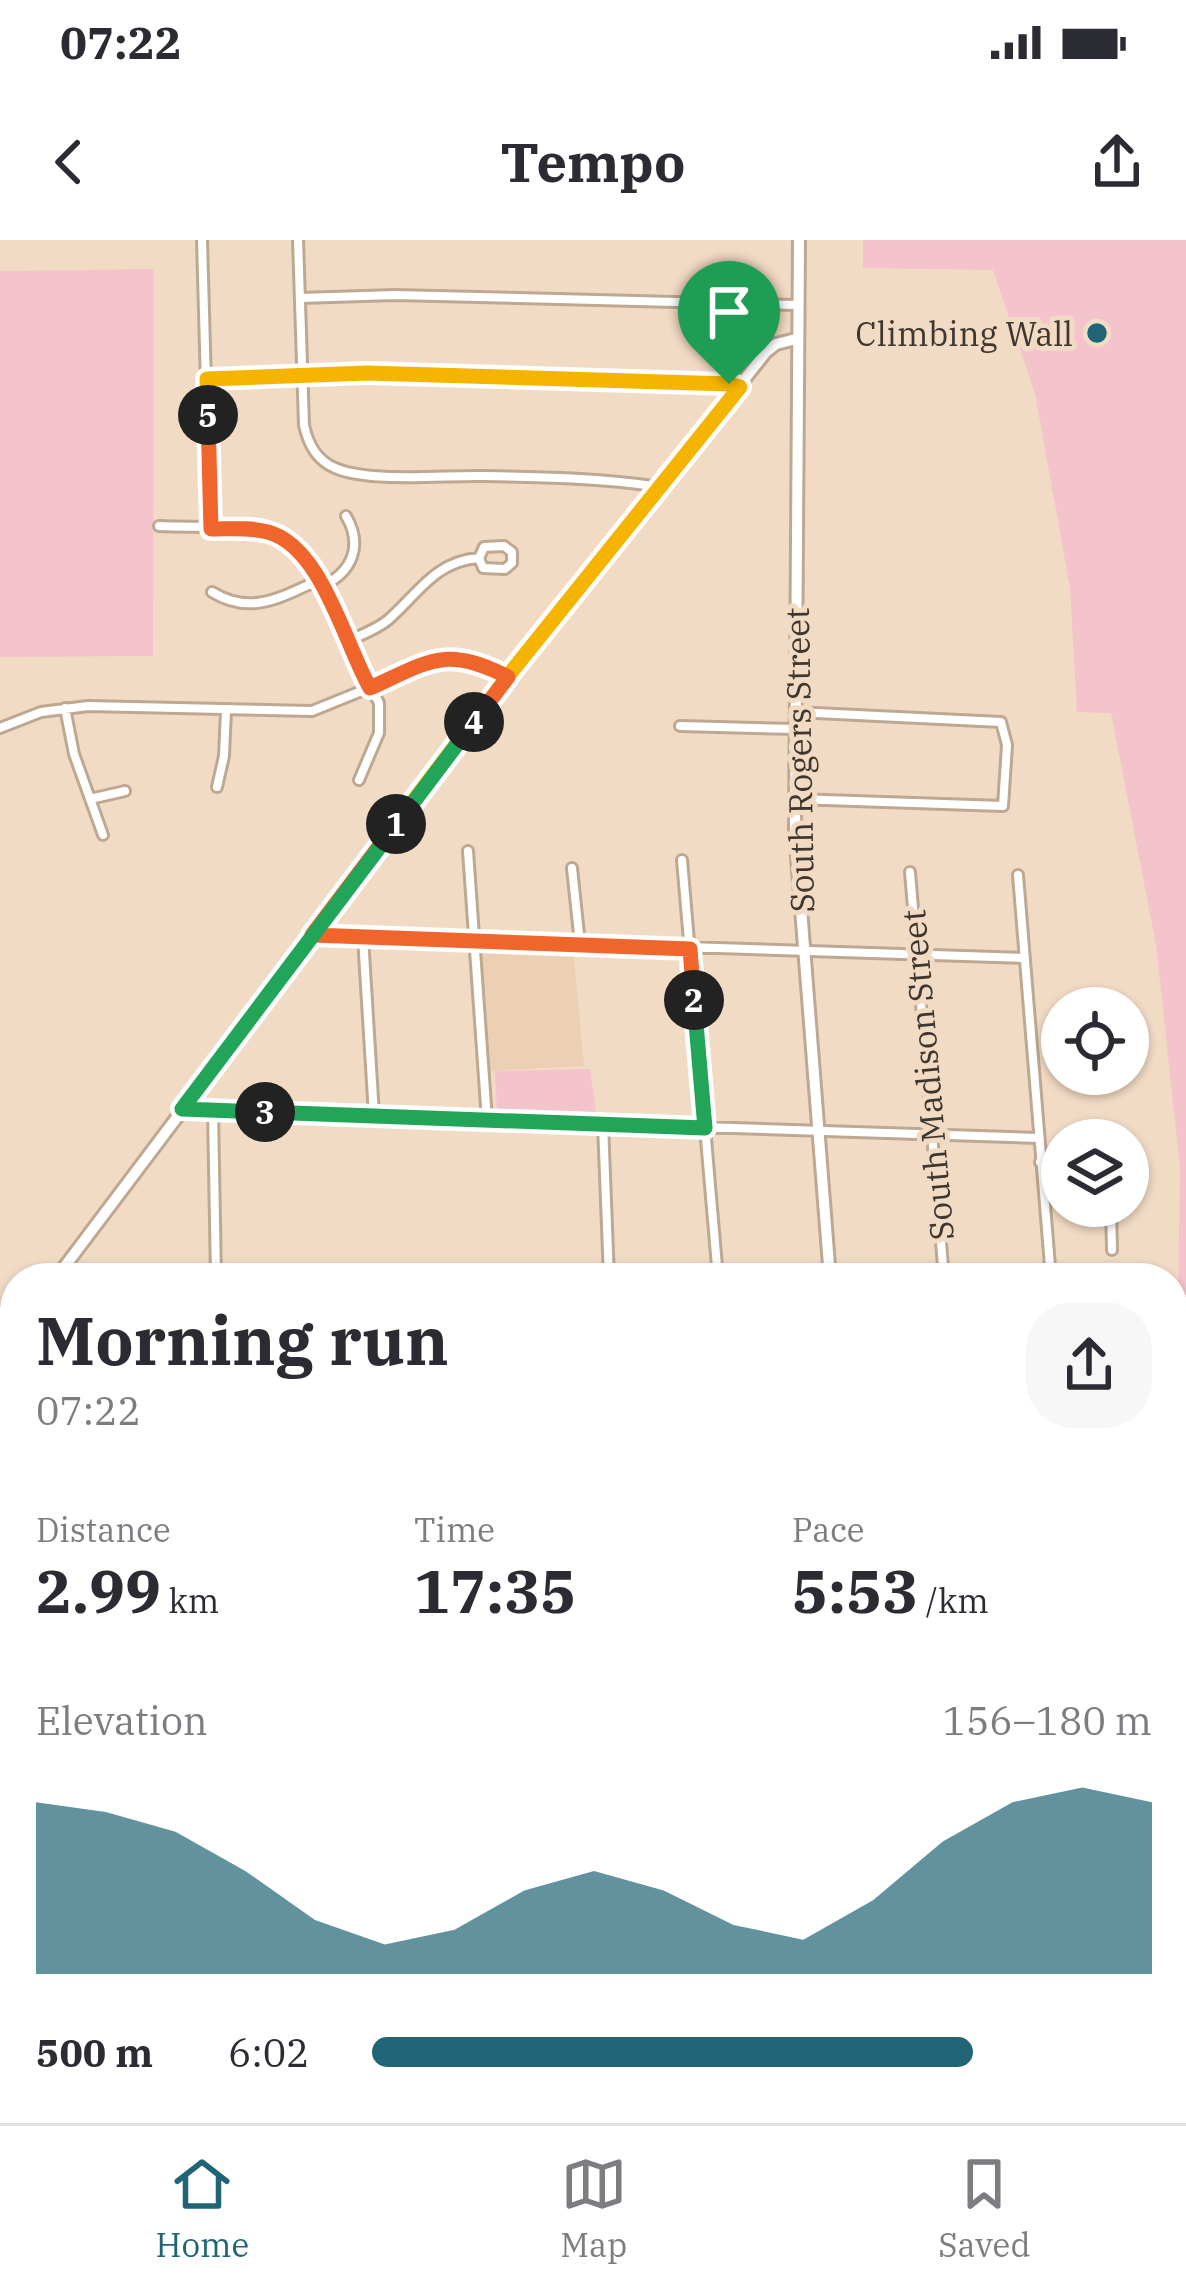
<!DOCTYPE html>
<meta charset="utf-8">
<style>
body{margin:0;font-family:"IBM Plex Serif",serif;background:#f7f7f7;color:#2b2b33;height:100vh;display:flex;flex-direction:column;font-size:45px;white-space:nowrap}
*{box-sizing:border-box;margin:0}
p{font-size:39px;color:#7c7c81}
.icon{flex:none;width:66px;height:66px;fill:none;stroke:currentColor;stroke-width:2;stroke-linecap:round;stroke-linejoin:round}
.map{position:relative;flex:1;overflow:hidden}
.drawer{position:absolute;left:0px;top:1023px;width:1188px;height:861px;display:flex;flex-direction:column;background:#fff;border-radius:48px 48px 0 0;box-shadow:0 3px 9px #0004}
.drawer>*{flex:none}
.fabs{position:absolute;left:1041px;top:747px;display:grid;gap:24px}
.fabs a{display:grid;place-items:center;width:108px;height:108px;border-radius:50%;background:#fff;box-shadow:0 3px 9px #0004;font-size:60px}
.pin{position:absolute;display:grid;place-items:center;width:102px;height:102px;color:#fff;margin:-123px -51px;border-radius:50% 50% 50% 0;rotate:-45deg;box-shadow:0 0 12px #0007}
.pin .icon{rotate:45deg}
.km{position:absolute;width:60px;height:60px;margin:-30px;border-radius:50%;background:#222;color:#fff;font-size:33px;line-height:60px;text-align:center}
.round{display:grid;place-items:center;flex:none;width:126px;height:126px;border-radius:48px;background:#f7f7f7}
.headline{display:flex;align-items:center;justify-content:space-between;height:204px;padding:0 36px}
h1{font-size:66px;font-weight:800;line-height:90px}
.metrics{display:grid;grid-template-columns:repeat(3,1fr);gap:18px;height:204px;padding:12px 36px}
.metrics div{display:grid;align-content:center}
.metrics b{font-size:60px;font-weight:800}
.metrics small{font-size:33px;font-weight:400}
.metrics p{font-size:33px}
.chart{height:336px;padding:24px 36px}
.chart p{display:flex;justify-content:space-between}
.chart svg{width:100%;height:216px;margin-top:12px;fill:#1f6575;opacity:.7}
ul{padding:0 36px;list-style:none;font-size:39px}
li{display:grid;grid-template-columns:192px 144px 1fr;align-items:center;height:90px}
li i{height:30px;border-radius:15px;background:#1f6575}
.status{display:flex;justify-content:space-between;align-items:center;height:84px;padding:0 60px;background:#fff;direction:ltr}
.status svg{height:33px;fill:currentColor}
header{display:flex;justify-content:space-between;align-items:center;height:156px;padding:0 36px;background:#fff;font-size:54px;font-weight:800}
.menu{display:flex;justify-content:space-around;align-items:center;height:168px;border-top:3px solid #e1e1e2;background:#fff;font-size:33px;color:#7c7c81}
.menu a{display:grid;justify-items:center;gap:6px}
.menu .active{color:#1f6575}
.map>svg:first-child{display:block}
.built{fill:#edd0b4}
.green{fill:#f4c3cc}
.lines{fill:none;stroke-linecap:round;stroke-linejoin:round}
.stream{stroke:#a4b689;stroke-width:3}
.street-casing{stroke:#bea892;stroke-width:14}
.secondary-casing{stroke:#bea892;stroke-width:16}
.street{stroke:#fff;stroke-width:8}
.secondary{stroke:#fff;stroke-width:10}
.split-1-casing{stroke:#fff;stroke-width:24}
.split-2-casing{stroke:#fff;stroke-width:24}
.split-3-casing{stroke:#fff;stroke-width:24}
.split-4-casing{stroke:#fff;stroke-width:24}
.split-5-casing{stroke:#fff;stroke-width:24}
.split-6-casing{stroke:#fff;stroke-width:24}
.split-1{stroke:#f5b400;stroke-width:15}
.split-2{stroke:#f0652b;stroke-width:15}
.split-3{stroke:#22a559;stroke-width:15}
.split-4{stroke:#22a559;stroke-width:15}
.split-5{stroke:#f0652b;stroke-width:15}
.split-6{stroke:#f5b400;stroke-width:15}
.poi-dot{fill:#1f6575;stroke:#f2dbc5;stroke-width:4.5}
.labels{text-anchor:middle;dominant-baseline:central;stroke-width:10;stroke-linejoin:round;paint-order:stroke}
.poi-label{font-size:33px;fill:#3f362e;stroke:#f2dbc5;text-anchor:end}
.street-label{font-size:33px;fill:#3f362e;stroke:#f2dbc5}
</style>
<div class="status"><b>07:22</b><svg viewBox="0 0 49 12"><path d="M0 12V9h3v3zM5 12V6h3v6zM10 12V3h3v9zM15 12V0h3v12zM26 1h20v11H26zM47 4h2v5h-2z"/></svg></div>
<header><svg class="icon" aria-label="back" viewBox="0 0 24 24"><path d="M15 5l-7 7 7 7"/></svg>Tempo<svg class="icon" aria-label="share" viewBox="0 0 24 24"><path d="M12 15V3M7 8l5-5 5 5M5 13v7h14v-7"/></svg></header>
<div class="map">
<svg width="1186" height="1883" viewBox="0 0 1186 1883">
<rect width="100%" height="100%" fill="#f2dbc5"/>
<path class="built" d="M 478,705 L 573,707 L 584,826 L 489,831 Z"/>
<path class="green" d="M 863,0 L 1186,0 L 1186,1377 L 1173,1377 L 1180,928 L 1156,705 L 1111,473 L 1077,472 L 1070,348 L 1035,154 L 993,30 L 863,28 Z
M 154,29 L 153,416 L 0,417 L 0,31 Z
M 590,829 L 597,880 L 497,875 L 495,831 Z
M 0,1338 L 15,1339 L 15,1429 L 0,1408 Z
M 15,1550 L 15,1869 L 109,1869 L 110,1883 L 0,1883 L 0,1565 Z"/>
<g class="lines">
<path class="stream" d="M 1173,1706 L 1186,1701
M 1135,1869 L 1138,1883"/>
<g class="street-casing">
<path id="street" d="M 202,0 L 210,289
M 298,0 L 304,185 C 308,204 316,220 335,228 C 369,243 445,235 483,236 C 541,237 602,238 660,247
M 300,58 L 395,55 L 797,65
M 207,139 L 367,133 L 711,141 L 739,147
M 159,286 C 207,289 272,278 306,318 L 379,463 L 379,493 L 359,540
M 322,346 C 353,332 363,305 346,276
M 212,352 C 251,376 281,357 319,340
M 346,402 C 360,395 376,390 388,380 C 418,354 435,321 479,318 L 483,328 L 505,329 L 512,323 L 512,312 L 504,306 L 484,307 L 479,318
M 65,468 L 74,514 L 103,595
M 680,486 L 795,489
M 0,488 L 41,472 L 88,466 L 312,471 L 443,418 L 473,421 L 508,437
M 217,547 L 224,516 L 226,470
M 90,559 L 125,551
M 795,559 L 1003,566 L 1007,505 L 1001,482 L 795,472
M 468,611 L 487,880
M 682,620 L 718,1038
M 572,628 L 580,704
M 910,632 L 944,1038
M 1018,635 L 1051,1038
M 312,695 L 1024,718
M 363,697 L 374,875
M 182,870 L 1038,898
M 213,871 L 216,1038
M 603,884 L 609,1038
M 1040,922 L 1062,922
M 1111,966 L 1112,1010
M 0,1071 L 15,1081
M 174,1869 L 176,1883
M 451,1869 L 766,1883
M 252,1883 L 255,1869"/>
</g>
<g class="secondary-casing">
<path id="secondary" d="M 799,0 L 795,592 L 830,1038
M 56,1038 L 513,431 L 766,112 L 776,104 L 796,99
M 0,1109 L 15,1090
M 0,1333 L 15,1334
M 1173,1375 L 1186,1375
M 834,1883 L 835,1869"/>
</g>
<use href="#street" class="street"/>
<use href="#secondary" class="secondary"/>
</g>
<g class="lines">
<g class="split-1-casing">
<path id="split-1" d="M 396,584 L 512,431 L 740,147 L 729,144"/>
</g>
<g class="split-2-casing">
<path id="split-2" d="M 396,584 L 312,695 L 690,709 L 694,760"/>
</g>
<g class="split-3-casing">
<path id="split-3" d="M 265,872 L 705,888 L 694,760"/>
</g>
<g class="split-4-casing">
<path id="split-4" d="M 265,872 L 182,869 L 474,482"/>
</g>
<g class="split-5-casing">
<path id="split-5" d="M 208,175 L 211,289 C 229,289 250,287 268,292 C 322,307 344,402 370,448 C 430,421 445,405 508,437 L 474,482"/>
</g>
<g class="split-6-casing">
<path id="split-6" d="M 208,175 L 207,139 L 367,133 L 729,144"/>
</g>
<use href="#split-1" class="split-1"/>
<use href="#split-2" class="split-2"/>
<use href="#split-3" class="split-3"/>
<use href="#split-4" class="split-4"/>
<use href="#split-5" class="split-5"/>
<use href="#split-6" class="split-6"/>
</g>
<circle class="poi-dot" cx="1097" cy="93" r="12"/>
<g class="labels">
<g class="poi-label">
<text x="1073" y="93">Climbing Wall</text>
</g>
<g class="street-label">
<text transform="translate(799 520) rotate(-91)">South Rogers Street</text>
<text transform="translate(927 835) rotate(-95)">South Madison Street</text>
</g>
</g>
</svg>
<div class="fabs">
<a><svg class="icon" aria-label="locate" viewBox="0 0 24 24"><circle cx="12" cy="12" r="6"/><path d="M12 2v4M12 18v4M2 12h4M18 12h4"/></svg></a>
<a><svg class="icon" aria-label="layers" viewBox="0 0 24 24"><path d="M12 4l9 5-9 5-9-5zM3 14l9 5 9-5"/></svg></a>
</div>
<div class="pin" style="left:729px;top:144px;background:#1e9e55"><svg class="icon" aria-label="arrive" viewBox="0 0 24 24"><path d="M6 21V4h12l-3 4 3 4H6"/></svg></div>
<b class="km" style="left:396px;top:584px">1</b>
<b class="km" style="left:694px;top:760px">2</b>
<b class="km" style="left:265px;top:872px">3</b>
<b class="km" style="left:474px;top:482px">4</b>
<b class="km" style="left:208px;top:175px">5</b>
<section class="drawer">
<div class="headline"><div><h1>Morning run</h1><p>07:22</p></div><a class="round"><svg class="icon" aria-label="share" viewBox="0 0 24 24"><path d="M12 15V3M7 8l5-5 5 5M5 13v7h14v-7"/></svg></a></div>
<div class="metrics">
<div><p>Distance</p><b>2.99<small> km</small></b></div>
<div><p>Time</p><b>17:35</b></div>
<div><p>Pace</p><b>5:53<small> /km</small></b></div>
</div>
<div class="chart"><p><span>Elevation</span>156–180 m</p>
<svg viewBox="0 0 160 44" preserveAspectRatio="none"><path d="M0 44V9L10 11L20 15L30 23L40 33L50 38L60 35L70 27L80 23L90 27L100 34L110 37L120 29L130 17L140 9L150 6L160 9V44z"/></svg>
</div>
<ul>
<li><b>500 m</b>6:02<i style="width:77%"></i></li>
</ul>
</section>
</div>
<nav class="menu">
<a class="active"><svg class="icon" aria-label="home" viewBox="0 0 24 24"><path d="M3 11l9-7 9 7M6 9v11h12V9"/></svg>Home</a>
<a><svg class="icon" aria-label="map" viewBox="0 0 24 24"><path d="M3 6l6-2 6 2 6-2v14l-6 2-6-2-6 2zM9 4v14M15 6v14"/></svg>Map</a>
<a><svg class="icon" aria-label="saved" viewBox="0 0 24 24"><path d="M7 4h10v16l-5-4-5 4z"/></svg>Saved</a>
</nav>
